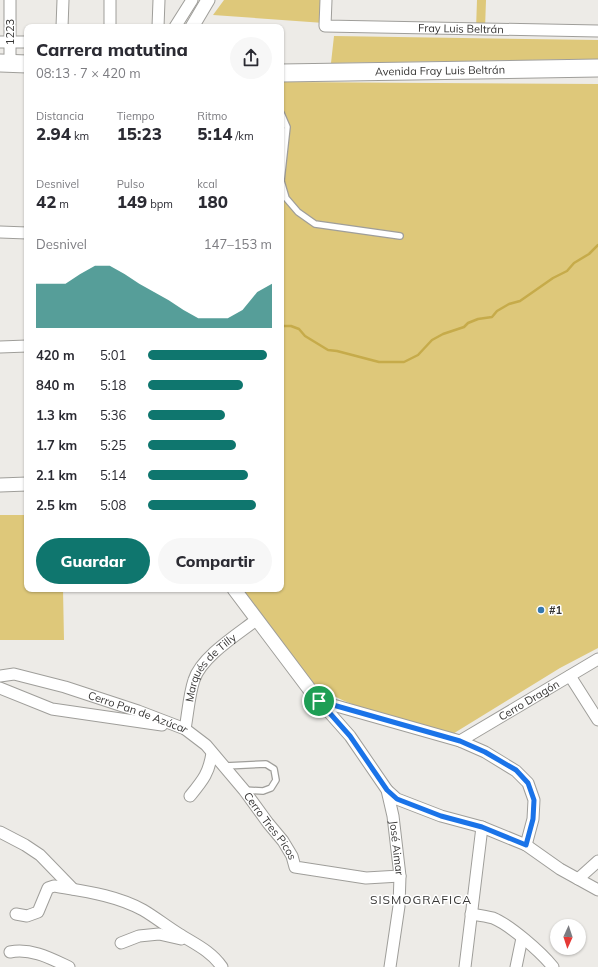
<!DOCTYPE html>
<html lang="es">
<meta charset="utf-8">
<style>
body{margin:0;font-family:Mulish,sans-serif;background:#f7f7f7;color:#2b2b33;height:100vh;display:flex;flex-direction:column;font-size:15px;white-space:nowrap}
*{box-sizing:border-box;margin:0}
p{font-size:13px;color:#7c7c81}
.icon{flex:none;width:22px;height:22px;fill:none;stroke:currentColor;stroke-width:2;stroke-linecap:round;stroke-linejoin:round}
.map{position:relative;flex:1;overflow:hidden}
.drawer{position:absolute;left:24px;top:24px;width:260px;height:568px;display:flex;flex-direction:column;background:#fff;border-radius:8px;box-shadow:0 1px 3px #0004}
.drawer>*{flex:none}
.needle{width:26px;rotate:183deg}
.tools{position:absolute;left:550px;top:919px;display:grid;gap:8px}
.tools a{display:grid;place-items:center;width:36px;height:36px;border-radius:50%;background:#fff;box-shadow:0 1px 3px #0004;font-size:20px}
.pin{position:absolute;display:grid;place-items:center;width:34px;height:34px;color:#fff;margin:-17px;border:2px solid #fff;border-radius:50%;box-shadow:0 1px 4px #0007}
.round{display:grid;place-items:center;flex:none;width:42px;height:42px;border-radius:21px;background:#f7f7f7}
.head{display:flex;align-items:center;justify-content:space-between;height:68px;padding:0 12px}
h1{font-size:18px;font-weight:800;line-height:30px}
.metrics{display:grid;grid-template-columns:repeat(3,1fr);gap:6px;height:68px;padding:4px 12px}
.metrics div{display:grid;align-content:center}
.metrics b{font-size:17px;font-weight:800}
.metrics small{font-size:11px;font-weight:400}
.metrics p{font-size:11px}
.chart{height:112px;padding:8px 12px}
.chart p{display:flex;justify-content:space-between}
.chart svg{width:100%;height:72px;margin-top:4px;fill:#0f766e;opacity:.7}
.primary-button{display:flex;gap:8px;margin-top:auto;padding:8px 12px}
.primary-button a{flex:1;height:46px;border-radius:24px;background:#0f766e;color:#fff;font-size:16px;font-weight:800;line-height:46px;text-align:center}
.primary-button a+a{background:#f7f7f7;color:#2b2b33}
ul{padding:0 12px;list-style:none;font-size:13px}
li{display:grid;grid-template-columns:64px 48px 1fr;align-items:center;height:30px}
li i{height:10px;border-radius:5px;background:#0f766e}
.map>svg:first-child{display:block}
.green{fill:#dec87a}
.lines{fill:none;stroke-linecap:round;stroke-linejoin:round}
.stream{stroke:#c6ab4a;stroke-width:2.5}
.service-casing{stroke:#9f9e9a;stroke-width:8}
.minor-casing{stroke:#9f9e9a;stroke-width:13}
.tertiary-casing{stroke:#9f9e9a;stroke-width:15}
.primary-casing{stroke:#9f9e9a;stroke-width:19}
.service{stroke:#fff;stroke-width:5.5}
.minor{stroke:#fff;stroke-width:11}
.tertiary{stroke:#fff;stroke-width:13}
.primary{stroke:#fff;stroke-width:17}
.route-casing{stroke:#fff;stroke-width:8}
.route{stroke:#1a73e8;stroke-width:5}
.poi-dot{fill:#3578ae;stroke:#fff;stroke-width:1.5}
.labels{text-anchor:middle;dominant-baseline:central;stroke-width:3;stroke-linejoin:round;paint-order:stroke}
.street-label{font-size:11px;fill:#363534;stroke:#fff}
.poi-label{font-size:11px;font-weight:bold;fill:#363534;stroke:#fff;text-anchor:start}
.neighbourhood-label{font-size:12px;letter-spacing:1px;fill:#363534;stroke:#fff}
</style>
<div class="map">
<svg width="598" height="967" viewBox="0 0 598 967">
<rect width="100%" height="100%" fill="#edebe7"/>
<path class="green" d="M 224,0 L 325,0 L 324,23 L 213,15 Z
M 477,0 L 486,0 L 485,29 L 476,29 Z
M 334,36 L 598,40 L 598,59 L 331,63 Z
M 281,82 L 598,84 L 598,648 L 560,668 L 451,735 C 405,720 351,710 311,683 L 240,589 L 281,589 Z
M 0,515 L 27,515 L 27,589 L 63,589 L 64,640 L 0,640 Z"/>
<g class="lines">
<path class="stream" d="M 281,326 L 291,326 L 299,329 L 305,336 L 328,350 L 337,351 L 379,362 L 404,362 L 418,355 L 432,340 L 443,334 L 464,327 L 468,323 L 478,319 L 492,317 L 497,311 L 509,304 L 520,301 L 553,278 L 567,271 L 574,263 L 589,254 L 598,245"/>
<g class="service-casing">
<path id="service" d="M 281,113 L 287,127 L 281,181 L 286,198 L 298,212 L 315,224 L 400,236
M 225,766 L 266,764 L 274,769 L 276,780 L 271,788 L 263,791 L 244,790"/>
</g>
<g class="minor-casing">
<g id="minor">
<path d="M 10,0 L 10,63"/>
<path id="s1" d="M 326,0 L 325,26 L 598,31"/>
<path d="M 62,27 L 63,0"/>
<path d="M 110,27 L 110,0"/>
<path d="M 158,27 L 159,0"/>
<path d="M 175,27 L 192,0"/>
<path d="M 0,42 L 27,42"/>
<path d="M 0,232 L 27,233"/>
<path d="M 0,347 L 27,346"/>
<path id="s2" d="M 0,676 L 14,674 L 65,687 L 138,711 L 185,729 L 206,745 L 244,790 L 268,823 L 283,841 L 292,856 L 295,867 L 366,878 L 400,876"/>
<path d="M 570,676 L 598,720"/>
<path d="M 0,688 L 52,709 L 162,725"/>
<path id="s3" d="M 319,701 L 350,736 L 387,790 L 393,816 L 400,876 L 399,906 L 390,967"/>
<path d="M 319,701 L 460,741 L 485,752 L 516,771 L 528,783 L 534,800 L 533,819 L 526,845"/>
<path id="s4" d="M 185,729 C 188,713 189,695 194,680 C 201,657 238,634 256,620"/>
<path id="s5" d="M 460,741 L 598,659"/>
<path d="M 387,790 L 397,799 L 441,816 L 482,827 L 526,845 L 560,869 L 598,890"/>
<path d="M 190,796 C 203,780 209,773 212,753"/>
<path d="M 0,832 L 25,845 L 40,855 L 73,889"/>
<path d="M 578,879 L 598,861"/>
<path d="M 16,914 L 27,916 L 38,912 L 48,888 L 54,886 C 83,891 116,895 143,910 C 155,917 166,926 179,934 C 195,944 211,951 222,967"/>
<path d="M 471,914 C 478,915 486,916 493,918 C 510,925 541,952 553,967"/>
<path d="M 121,943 L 139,936 L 159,934 L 181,939"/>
<path d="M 10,952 C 31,948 50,958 69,967"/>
<path d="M 465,967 L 482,827"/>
<path d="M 516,967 L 522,938"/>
</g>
</g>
<g class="tertiary-casing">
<path id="tertiary" d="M 192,27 L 208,0
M 0,485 L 27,484
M 234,589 L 310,690 L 319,701"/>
</g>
<g class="primary-casing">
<g id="primary">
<path d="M 0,63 L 27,64"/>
<path id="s6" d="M 281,73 L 598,68"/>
</g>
</g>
<use href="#service" class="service"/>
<use href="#minor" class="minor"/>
<use href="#tertiary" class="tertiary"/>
<use href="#primary" class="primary"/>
</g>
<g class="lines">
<g class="route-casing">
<path id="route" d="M 319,701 L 460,741 L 485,752 L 516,770 L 528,783 L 534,800 L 533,819 L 526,845 L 482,827 L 441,816 L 397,799 L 387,790 L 350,736 Z"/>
</g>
<use href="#route" class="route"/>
</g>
<circle class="poi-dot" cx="541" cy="610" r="4"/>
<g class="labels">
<g class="street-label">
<text stroke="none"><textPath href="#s1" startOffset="162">Fray Luis Beltrán</textPath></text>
<text transform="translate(10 32) rotate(-90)">1223</text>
<text stroke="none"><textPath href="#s6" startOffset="159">Avenida Fray Luis Beltrán</textPath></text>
<text stroke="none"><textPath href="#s4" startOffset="69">Marqués de Tilly</textPath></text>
<text stroke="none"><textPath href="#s5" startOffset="80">Cerro Dragón</textPath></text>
<text stroke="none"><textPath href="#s2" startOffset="144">Cerro Pan de Azúcar</textPath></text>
<text stroke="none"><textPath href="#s2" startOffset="324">Cerro Tres Picos</textPath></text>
<text stroke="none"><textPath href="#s3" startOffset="171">José Aimar</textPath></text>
</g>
<g class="poi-label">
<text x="549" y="610">#1</text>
</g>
<g class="neighbourhood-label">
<text x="421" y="899">SISMOGRAFICA</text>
</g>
</g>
</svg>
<div class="tools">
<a><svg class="needle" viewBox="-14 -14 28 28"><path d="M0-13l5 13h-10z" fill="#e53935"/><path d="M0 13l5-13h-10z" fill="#7c7c81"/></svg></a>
</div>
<div class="pin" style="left:319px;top:701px;background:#1e9e55"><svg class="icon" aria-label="arrive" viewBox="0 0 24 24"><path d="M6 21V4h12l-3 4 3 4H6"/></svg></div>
<section class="drawer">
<div class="head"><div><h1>Carrera matutina</h1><p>08:13 · 7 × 420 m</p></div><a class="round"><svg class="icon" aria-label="share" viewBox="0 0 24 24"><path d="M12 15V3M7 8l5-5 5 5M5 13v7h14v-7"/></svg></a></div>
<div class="metrics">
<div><p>Distancia</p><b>2.94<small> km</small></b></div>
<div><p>Tiempo</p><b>15:23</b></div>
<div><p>Ritmo</p><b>5:14<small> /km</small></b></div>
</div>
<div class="metrics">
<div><p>Desnivel</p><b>42<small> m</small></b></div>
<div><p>Pulso</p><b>149<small> bpm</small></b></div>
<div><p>kcal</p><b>180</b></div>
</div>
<div class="chart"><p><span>Desnivel</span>147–153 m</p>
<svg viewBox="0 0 160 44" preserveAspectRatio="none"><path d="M0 44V17L10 17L20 17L30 11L40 6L50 6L60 11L70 17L80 22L90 27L100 33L110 38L120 38L130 38L140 33L150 22L160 17V44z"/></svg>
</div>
<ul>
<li><b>420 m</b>5:01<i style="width:96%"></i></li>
<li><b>840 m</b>5:18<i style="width:77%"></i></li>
<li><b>1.3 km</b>5:36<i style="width:62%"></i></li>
<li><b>1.7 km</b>5:25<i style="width:71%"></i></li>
<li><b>2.1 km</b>5:14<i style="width:81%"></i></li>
<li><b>2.5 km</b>5:08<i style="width:87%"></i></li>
</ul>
<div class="primary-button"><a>Guardar</a><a>Compartir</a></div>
</section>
</div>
